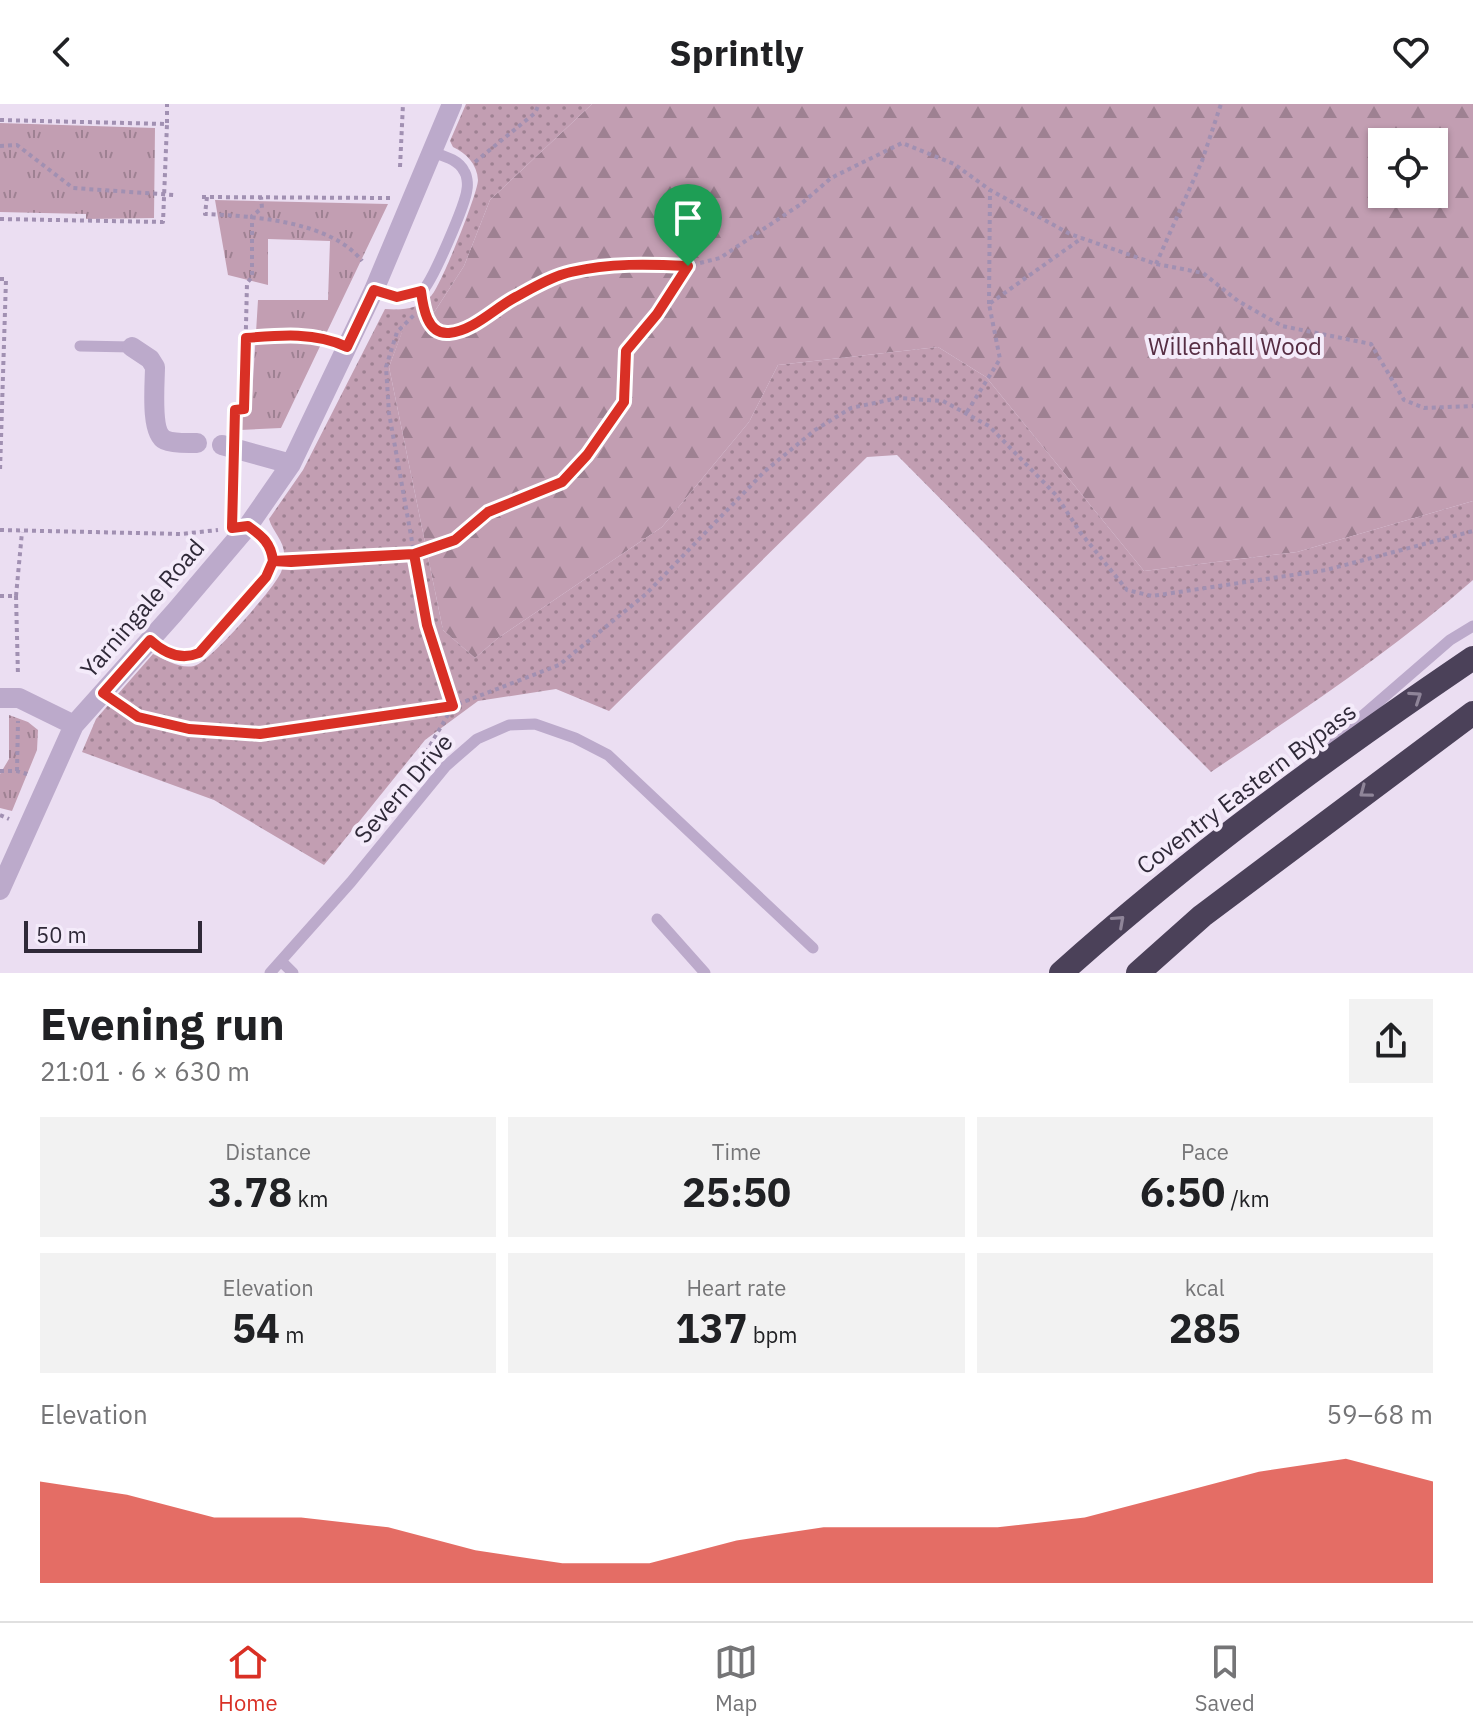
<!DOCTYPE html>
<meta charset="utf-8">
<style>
body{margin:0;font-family:"IBM Plex Sans",sans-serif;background:#f2f2f2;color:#202124;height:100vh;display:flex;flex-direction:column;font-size:30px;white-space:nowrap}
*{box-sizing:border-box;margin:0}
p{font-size:26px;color:#757577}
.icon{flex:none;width:44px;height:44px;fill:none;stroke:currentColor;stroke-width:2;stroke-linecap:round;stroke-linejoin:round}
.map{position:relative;height:869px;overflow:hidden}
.sheet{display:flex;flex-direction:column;background:#fff;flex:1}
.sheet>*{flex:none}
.buttons{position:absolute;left:1368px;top:24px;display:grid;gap:16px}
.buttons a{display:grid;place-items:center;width:80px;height:80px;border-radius:0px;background:#fff;box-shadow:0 2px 6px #0004;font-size:40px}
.scale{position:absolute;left:24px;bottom:20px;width:178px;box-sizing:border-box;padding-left:8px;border:4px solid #2f2938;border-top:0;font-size:22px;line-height:28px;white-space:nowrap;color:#2f2938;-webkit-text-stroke:6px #f4ebfa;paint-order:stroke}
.pin{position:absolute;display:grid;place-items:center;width:68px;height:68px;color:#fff;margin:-82px -34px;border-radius:50% 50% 50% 0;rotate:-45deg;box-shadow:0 0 8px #0007}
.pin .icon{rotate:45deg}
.round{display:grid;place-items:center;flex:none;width:84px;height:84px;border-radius:0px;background:#f2f2f2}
.headline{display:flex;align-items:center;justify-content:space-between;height:136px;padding:0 40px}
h1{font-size:44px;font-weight:700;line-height:60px}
.figures{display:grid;grid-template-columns:repeat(3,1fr);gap:12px;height:136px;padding:8px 40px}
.figures div{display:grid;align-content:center;border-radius:0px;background:#f2f2f2;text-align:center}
.figures b{font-size:40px;font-weight:700}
.figures small{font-size:22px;font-weight:400}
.figures p{font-size:22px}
.chart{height:224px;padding:16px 40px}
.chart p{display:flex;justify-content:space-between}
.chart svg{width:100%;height:144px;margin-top:8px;fill:#d93025;opacity:.7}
header{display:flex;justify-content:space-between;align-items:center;height:104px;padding:0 40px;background:#fff;font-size:36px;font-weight:700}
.dock{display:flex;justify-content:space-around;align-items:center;height:112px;border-top:2px solid #e0e0e0;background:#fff;font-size:22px;color:#757577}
.dock a{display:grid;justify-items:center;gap:4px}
.dock .selected{color:#d93025}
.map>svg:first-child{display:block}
.grass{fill:url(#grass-tufts)}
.forest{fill:url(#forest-firs);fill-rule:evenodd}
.park{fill:url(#park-dots)}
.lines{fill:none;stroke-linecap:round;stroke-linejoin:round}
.path{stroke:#a190b2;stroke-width:4;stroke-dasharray:4 4;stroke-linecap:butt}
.lane{stroke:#bcaacb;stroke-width:11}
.street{stroke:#bcaacb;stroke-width:20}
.highway{stroke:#4b4159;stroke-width:24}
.oneway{stroke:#8f8599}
.route-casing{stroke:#fff;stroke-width:16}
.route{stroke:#d93025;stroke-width:10}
.labels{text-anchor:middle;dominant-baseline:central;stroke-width:8;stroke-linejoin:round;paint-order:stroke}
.park-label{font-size:24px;fill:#562d43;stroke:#f4ebfa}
.street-label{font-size:24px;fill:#2f2938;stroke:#f4ebfa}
</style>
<header><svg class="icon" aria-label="back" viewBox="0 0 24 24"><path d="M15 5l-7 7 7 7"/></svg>Sprintly<svg class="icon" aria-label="heart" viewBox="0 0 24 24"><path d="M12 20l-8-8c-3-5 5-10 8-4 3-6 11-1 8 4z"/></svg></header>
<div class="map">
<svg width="1473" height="869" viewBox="0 0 1473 869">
<defs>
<pattern id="grass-tufts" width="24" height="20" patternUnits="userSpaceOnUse" patternTransform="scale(2)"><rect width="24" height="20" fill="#c29eb2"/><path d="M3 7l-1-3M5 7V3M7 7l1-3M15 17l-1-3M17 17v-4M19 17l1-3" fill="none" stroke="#9e8192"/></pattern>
<pattern id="forest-firs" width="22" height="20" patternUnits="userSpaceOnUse" patternTransform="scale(2)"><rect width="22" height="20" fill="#c29eb2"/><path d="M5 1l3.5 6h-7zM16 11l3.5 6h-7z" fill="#9e8192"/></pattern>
<pattern id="park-dots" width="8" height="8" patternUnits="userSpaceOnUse" patternTransform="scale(2)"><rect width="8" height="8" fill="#c29eb2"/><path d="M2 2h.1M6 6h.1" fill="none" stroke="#9e8192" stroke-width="1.8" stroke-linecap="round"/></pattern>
</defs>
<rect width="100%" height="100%" fill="#ebdef2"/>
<path class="grass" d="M 0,19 L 155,24 L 154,114 L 86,115 L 86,110 L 0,108 Z
M 215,96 L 388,100 L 281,324 L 240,326 L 239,311 L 251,309 L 258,196 L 328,196 L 330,137 L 268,135 L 268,181 L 228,171 Z
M 9,611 L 28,618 L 38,626 L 37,646 L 12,707 L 0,704 L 0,670 L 9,655 Z"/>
<path class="forest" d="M 592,0 L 1473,0 L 1473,397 L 1297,448 L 1144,467 L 986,273 L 938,243 L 778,261 L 749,318 L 662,423 L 498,534 L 475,554 L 443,526 L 389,263 L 406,217 L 435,207 L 464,162 L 490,96 ZM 1382,38 L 1434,38 L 1434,90 L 1382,90 Z"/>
<path class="park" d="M 466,0 L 592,0 L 490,96 L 464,162 L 435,207 L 406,218 L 389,263 L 443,526 L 475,554 L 498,534 L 662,423 L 749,318 L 778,261 L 938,243 L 986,273 L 1144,467 L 1297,448 L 1473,397 L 1473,476 C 1391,548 1301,607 1211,668 L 897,351 L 867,353 L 609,607 L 556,585 L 478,597 L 425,636 L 324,761 L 214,696 L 82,648 L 96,615 L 153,550 C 166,556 180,565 194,562 C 209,559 271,487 279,472 C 282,468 284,459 284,454 C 286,438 273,429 269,415 L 303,366 L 385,205 C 403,206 417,206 431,192 C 440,184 478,89 478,76 C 477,60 466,49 453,43 L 450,37 Z"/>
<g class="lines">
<path class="path" d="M 0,16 L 167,20 L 167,0
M 0,42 L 17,41 L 73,84 L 174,91
M 475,58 L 535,9 L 539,0
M 400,63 L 403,0
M 202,93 L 391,94
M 207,93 L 205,110 C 252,112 331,117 362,157
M 0,115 L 163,118 L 167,20
M 1156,160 L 1202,57 L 1221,0
M 0,175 L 6,175 L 0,367
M 989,200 L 990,86
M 424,206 L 434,223 L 440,228 L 449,229 L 474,220 L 512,195 L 568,168 L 628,159 L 688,162 L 720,154 L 801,100 L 831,74 L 902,39 L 954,60 L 990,86 L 1070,130 L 1156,160 L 1203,169 L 1238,197 L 1282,222 L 1371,240 L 1404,296 L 1424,304 L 1473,302
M 246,234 L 274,231 L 327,235
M 967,308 L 1000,255 L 989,200 L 1082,134
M 235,321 L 235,306 L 244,305 L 247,179 L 252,173 L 252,112 L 262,104 L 261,93
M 233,405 L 234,366
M 0,426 L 181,430 L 218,426
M 289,458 L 414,450 L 455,436 L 488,408 L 562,378 L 587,351 L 624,298 L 626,247 L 657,210 L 688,162
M 0,492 L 16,492 L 18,572
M 16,492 L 22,428
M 121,602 L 138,613 L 189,625 L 260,630 L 453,602 L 559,561 L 646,490 L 765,367 L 815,326 L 851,304 L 898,294 L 943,297 L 989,322 L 1056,391 L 1080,428 L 1127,486 L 1152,492 L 1326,466 L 1473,427
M 0,667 L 17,667 L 27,670
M 17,667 L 18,617
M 410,676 L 453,602 L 427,521 L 389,309 L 386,263 L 397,228 L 416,209
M 0,711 L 9,715"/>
<path class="lane" d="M 374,186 C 389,192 407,198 422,187 C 432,179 466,99 467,85 C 468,80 467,71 464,67 C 458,55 443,52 432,48
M 80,242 L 132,243
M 150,536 C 164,549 180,557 199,549 C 213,537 273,470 273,456 C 273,439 260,431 248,422
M 1323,646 L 1450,536 L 1473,522
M 657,815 L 705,869
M 282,858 L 293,869
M 270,869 L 351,778 L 446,662 L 477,635 L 509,621 L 535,620 L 575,634 L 608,651 L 813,844"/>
<path class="street" d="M 132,243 L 150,255 L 155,263 C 155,278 150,329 165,336 C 174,340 187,339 197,339
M 222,341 L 291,360
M 0,594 L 19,594 L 74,621
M 0,786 L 74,621 L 174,509 L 248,422 L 291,360 L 374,186 L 452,0"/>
<path class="highway" d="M 1061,869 C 1190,753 1330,651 1473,554
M 1138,869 L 1202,812 L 1473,609"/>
</g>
<defs><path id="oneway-chevron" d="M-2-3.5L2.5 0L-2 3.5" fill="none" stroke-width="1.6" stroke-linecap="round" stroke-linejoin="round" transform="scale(2)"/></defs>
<g class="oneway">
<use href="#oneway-chevron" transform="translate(1416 593) rotate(-34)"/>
<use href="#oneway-chevron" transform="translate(1365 688) rotate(143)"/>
<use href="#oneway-chevron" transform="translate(1119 817) rotate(-42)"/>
</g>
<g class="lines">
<g class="route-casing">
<path id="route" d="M 688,162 C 648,160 610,159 571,168 C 552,172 531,185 514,194 C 494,205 473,227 449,229 C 427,231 423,203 421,187 L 397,193 L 374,186 L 347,243 C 316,228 281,231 246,234 L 244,305 L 235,306 L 232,424 L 248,422 C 262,432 271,439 273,457 L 414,450 L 427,521 L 453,602 L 260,630 L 189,625 L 138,613 L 103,589 L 150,536 C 164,549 180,557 199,549 L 266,473 L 273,457 L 291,458 L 414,450 L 455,436 L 488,408 L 562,378 L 587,351 L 624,298 L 626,247 L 657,210 L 688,162"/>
</g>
<use href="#route" class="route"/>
</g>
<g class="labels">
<g class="park-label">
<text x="1235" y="242">Willenhall Wood</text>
</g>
<g class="street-label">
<text transform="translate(142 504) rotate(-49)">Yarningale Road</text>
<text transform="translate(403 684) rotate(-49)">Severn Drive</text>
<text transform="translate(1246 684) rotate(-37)">Coventry Eastern Bypass</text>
</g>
</g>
</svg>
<div class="buttons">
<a><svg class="icon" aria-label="locate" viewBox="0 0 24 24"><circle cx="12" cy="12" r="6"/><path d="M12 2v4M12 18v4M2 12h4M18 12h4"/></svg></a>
</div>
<div class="scale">50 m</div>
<div class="pin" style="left:688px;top:162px;background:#1e9e55"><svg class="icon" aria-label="arrive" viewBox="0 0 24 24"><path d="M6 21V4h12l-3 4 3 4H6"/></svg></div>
</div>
<section class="sheet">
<div class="headline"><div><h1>Evening run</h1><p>21:01 · 6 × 630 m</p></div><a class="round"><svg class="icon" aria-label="share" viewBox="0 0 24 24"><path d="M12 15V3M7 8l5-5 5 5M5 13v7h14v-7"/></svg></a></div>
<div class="figures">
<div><p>Distance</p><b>3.78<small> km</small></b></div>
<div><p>Time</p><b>25:50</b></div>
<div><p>Pace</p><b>6:50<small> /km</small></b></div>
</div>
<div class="figures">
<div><p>Elevation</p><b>54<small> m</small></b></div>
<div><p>Heart rate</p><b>137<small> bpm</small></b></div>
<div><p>kcal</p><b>285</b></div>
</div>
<div class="chart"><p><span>Elevation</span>59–68 m</p>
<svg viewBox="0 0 160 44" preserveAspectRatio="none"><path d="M0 44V13L10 17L20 24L30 24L40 27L50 34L60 38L70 38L80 31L90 27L100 27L110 27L120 24L130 17L140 10L150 6L160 13V44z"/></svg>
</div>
</section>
<nav class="dock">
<a class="selected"><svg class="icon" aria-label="home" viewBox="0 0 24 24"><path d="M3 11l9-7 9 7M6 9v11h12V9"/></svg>Home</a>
<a><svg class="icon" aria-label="map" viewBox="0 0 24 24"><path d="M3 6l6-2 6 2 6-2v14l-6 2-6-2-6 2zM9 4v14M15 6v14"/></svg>Map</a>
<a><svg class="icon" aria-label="saved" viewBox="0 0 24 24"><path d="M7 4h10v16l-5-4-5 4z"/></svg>Saved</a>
</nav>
